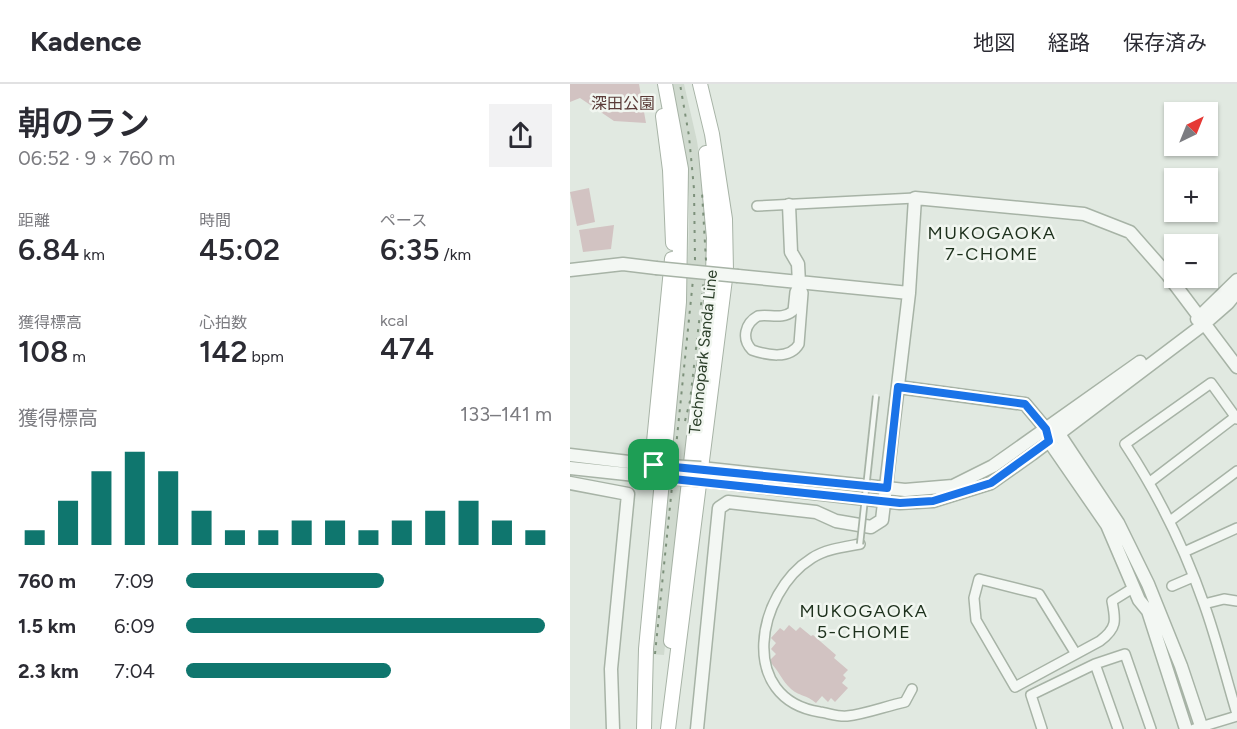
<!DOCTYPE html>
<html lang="ja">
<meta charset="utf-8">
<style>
body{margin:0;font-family:Figtree,"Noto Sans JP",sans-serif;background:#f2f2f3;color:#2b2b33;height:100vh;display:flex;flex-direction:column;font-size:22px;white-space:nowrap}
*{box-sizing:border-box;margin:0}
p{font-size:20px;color:#7c7c81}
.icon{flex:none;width:33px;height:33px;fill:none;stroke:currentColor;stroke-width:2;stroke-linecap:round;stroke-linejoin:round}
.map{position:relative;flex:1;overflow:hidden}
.panel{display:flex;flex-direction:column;background:#fff;width:570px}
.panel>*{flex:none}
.needle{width:39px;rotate:43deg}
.tools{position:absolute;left:594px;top:18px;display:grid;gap:12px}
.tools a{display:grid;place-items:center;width:54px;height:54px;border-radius:0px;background:#fff;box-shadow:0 2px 4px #0004;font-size:30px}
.pin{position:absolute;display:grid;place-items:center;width:51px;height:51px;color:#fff;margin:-26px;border-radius:12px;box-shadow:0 3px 9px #0006}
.round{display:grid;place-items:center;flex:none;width:63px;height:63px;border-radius:0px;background:#f2f2f3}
.headline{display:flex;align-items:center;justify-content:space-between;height:102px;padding:0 18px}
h1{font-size:33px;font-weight:600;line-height:45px}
.stats{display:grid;grid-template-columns:repeat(3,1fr);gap:9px;height:102px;padding:6px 18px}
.stats div{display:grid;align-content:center}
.stats b{font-size:30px;font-weight:600}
.stats small{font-size:16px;font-weight:400}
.stats p{font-size:16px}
.chart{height:168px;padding:12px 18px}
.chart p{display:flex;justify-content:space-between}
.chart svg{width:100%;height:108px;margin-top:6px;stroke:#0f766e;stroke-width:6}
ul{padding:0 18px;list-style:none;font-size:20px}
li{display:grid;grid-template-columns:96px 72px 1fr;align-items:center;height:45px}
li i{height:15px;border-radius:8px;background:#0f766e}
header{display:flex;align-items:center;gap:36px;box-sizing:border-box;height:84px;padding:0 30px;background:#fff;border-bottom:2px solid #e1e1e2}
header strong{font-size:28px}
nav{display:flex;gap:33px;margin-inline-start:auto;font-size:21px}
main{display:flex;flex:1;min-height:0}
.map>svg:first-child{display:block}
.built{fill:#d0dacf}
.green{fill:#d2c3c2}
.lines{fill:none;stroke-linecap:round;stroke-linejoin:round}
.minor-casing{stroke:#a7b3a6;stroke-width:12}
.tertiary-casing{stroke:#a7b3a6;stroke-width:15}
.secondary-casing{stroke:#a7b3a6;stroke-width:16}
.minor{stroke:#f3f7f3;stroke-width:9}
.tertiary{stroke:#f3f7f3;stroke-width:12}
.secondary{stroke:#fff;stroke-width:14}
.rail{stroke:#7d917b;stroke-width:2;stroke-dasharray:3 6;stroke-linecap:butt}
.service-bridge-casing{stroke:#a7b3a6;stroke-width:8;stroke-linecap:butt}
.tertiary-bridge-casing{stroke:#a7b3a6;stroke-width:15;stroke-linecap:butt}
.service-bridge{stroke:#f3f7f3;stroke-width:4.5}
.tertiary-bridge{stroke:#f3f7f3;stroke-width:12}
.route-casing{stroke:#fff;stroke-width:12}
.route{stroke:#1a73e8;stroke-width:8}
.labels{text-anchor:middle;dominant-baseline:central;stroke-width:5;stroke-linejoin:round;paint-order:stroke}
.park-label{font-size:16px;fill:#5a3b38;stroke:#f1f6f0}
.street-label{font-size:16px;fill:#2c3f2a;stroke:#f1f6f0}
.neighbourhood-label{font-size:18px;letter-spacing:1.5px;fill:#1d301c;stroke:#f1f6f0}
</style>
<header>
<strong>Kadence</strong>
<nav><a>地図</a><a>経路</a><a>保存済み</a></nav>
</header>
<main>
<section class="panel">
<div class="headline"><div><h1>朝のラン</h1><p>06:52 · 9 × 760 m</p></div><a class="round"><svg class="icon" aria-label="share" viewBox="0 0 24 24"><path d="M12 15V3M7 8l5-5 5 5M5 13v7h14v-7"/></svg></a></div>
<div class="stats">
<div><p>距離</p><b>6.84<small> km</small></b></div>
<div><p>時間</p><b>45:02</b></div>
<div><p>ペース</p><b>6:35<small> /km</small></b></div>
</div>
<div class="stats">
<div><p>獲得標高</p><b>108<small> m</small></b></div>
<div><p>心拍数</p><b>142<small> bpm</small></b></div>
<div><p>kcal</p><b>474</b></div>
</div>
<div class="chart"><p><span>獲得標高</span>133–141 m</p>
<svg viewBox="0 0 160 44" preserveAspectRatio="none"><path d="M5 44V38M15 44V26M25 44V14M35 44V6M45 44V14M55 44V30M65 44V38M75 44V38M85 44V34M95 44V34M105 44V38M115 44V34M125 44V30M135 44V26M145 44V34M155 44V38"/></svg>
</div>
<ul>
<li><b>760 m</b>7:09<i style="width:54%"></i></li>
<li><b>1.5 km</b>6:09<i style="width:98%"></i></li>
<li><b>2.3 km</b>7:04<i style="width:56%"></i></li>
</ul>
</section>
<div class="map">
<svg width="667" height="645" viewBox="0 0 667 645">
<rect width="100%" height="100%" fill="#e1e9e1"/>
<path class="built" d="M 101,0 L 114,0 L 127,57 L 137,125 L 138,174 L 129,283 L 112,403 L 94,571 L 80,570 L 118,175 L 119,140 L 119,113 L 114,62 Z"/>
<path class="green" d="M 0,0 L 69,0 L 76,39 L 44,37 L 10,14 L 0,18 Z
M 19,104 L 25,138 L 7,142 L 0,108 Z
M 44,141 L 41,165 L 13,168 L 9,146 Z
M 219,541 L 226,547 L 230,543 L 241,552 L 243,551 L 266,571 L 264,574 L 278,586 L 273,591 L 276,594 L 272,599 L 278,604 L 265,618 L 261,614 L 258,618 L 252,612 L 246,619 C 236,610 230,613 221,605 C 212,597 208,585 199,577 L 206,570 L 201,565 L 206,559 L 201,554 L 210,544 L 214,547 Z"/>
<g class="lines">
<g class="minor-casing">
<path id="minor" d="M 187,122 L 345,114
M 229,199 L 233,209 L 229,260 C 220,276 196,271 182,266 C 171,255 175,239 188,232 C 200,230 212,236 223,227 L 225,208 Z
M 667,335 L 641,299 L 555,360 C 588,410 614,463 634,520 C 647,556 656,594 667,630
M 580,398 L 665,333
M 600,437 L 667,387
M 290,460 C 274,463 256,465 242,474 C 186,509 167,615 250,628 C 258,629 268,633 277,632 C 296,630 316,622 335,618 L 342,605
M 614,468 L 667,444
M 602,502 L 623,493
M 634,520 L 654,515 L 667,517
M 506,570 L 469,510 L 409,495 L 404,514 L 406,536 L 445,603 L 530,557 C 547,544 546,537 542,517 L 563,504
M 525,580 L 548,645
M 472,645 L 461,611 L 525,580 L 555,570 L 581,645
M 624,645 L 667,632"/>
</g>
<g class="tertiary-casing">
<path id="tertiary" d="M 219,121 L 221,168 L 228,180 L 229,199
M 0,186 L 53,180 L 86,184
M 168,192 L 339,209
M 627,235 L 667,196
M 328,303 L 455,320 L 476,345 L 479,357 L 537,441 L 569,516 L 578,527 L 616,645
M 482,348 L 489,350 L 548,439 L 578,500 L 611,582 L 632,645
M 0,371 L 84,381
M 0,384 L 84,393
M 131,384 L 335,406 L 383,402 L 423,382 L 570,278
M 129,396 L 330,419 L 363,417 L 421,399 L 462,370 L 634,240 L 658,219 L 667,208
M 0,399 L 58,410 L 41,585 L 43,645
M 127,645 L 149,424 L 158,418 L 246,428 L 266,437 L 301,443 L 312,436 L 339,209 L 345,114 L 514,130 L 560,148 L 597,190 L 667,283"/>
</g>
<g class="secondary-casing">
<path id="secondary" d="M 93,32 L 100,86 L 103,159
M 84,392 L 83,368 L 102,175
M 101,557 L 129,308 L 137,267 L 143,191 L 144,154 L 136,69
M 74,645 L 76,565 L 109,218 L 111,85 L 95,0
M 98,645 L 156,187 L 155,135 L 142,50 L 130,0"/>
</g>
<use href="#minor" class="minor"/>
<use href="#tertiary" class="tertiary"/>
<use href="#secondary" class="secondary"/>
<path class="rail" d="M 115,337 L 120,317 L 136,177 L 132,108
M 85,570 L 125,176 L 124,105 L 119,52 L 110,0"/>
<g class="service-bridge-casing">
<path id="service-bridge" d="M 290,460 L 306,312"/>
</g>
<g class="tertiary-bridge-casing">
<path id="tertiary-bridge" d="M 86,184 L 168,192
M 84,381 L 131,384
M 84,393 L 129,396"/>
</g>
<use href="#service-bridge" class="service-bridge"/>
<use href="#tertiary-bridge" class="tertiary-bridge"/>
</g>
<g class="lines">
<g class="route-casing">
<path id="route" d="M 328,303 L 455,320 L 476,345 L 479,357 L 421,399 L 363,417 L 330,419 L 84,393 L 84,381 L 317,404 Z"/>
</g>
<use href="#route" class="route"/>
</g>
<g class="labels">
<g class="park-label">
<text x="53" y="19">深田公園</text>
</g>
<g class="street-label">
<text transform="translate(133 268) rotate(-84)">Technopark Sanda Line</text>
</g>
<g class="neighbourhood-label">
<text x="422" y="149">MUKOGAOKA<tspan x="422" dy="21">7-CHOME</tspan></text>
<text x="294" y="527">MUKOGAOKA<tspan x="294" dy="21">5-CHOME</tspan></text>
</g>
</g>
</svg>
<div class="tools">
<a><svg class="needle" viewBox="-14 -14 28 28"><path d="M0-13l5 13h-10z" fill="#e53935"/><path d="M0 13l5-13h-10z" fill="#7c7c81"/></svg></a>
<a>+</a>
<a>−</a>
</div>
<div class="pin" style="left:84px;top:381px;background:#1e9e55"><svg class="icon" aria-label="arrive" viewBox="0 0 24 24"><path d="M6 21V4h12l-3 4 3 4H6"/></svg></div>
</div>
</main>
